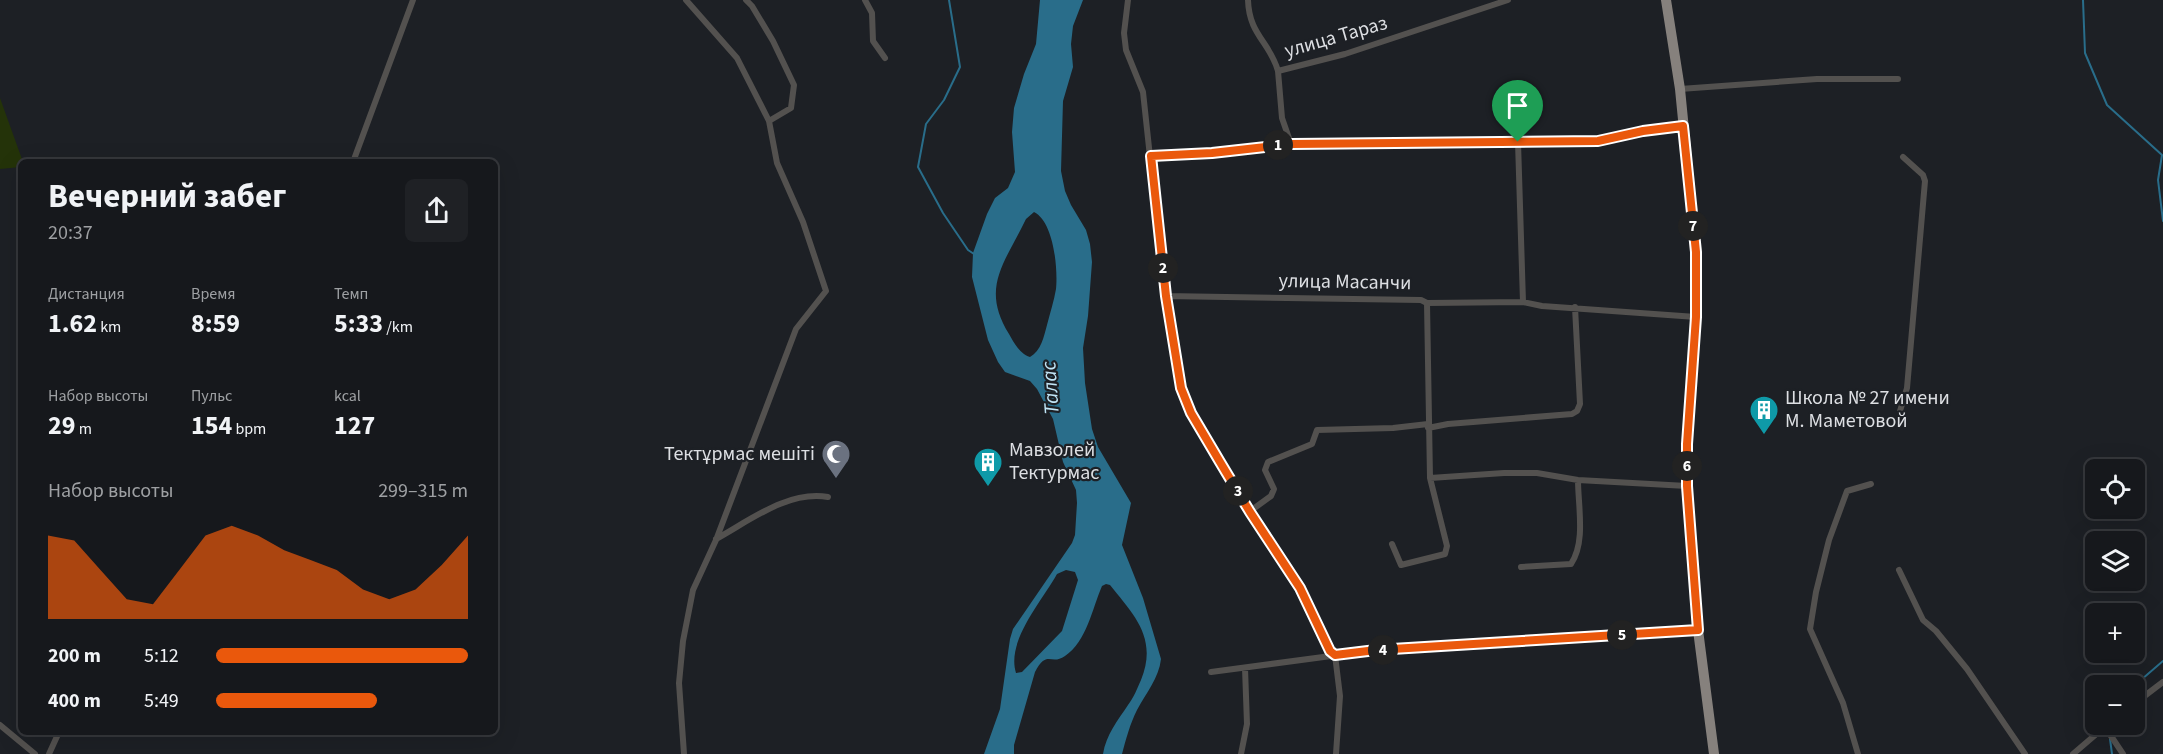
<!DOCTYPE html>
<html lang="ru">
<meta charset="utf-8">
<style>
body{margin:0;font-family:"Source Sans 3",sans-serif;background:#1f2125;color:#f1f3f6;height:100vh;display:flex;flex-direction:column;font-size:22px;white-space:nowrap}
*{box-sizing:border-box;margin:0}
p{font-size:20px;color:#9ea0a3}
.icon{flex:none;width:33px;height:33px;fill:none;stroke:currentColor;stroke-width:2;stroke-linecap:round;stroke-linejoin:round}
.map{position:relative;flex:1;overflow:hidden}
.sheet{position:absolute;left:18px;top:159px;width:480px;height:576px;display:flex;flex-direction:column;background:#16181c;border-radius:9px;box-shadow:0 6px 24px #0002,0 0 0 2px #35373b}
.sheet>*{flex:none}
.tools{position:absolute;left:2085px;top:459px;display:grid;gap:12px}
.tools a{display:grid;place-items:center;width:60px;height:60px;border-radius:9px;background:#16181c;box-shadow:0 6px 24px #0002,0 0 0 2px #35373b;font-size:30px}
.pin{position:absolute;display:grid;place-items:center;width:51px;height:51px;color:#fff;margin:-62px -26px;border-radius:50% 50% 50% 0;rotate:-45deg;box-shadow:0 0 6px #0007}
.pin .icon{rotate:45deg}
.km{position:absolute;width:30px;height:30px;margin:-15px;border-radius:50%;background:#222;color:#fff;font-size:16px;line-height:30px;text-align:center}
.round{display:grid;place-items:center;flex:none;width:63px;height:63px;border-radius:9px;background:#1f2125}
.summary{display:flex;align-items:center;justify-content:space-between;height:102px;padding:0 30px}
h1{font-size:33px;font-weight:700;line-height:45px}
.stats{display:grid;grid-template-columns:repeat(3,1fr);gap:9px;height:102px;padding:6px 30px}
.stats div{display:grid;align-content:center}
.stats b{font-size:26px;font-weight:700}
.stats small{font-size:16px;font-weight:400}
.stats p{font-size:16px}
.chart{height:168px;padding:12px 30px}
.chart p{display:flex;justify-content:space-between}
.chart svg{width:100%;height:108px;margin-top:6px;fill:#ea580c;opacity:.7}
ul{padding:0 30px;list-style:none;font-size:20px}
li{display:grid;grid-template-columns:96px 72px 1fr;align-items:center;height:45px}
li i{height:15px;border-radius:8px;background:#ea580c}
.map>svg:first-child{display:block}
.green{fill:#243309}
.water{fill:#296d8a;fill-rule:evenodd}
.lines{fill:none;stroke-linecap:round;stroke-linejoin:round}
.stream{stroke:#296d8a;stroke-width:2}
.minor{stroke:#53514f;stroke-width:6}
.primary{stroke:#86817d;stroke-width:10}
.route-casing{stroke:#fff;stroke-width:12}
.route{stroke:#ea580c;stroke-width:8}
.labels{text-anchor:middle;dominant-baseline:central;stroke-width:4.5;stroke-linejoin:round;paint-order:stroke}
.street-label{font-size:20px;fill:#dddfe3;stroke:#1d2025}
.poi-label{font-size:20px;fill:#dddfe3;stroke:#1d2025;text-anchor:start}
.water-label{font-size:21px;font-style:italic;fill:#c1e5f6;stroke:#1d2025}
</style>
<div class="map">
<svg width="2163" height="754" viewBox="0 0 2163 754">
<rect width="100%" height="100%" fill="#1d2025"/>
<path class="green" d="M 0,98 L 23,162 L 21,162 L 21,167 L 0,169 Z"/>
<path class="water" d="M 1040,0 L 1083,0 L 1073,26 L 1071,44 L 1073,67 L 1063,101 L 1061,171 L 1065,191 L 1071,205 L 1086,230 L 1090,244 L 1092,262 L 1088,316 L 1083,348 L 1085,383 L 1092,429 L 1098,447 L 1131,503 L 1122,545 L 1143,598 L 1161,659 C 1159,678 1146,693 1137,710 C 1130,724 1126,739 1122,754 L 1103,754 C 1106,735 1118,720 1128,705 C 1134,697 1137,689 1141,680 C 1158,638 1134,615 1110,585 L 1106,584 L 1102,586 C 1092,609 1087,641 1065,656 C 1051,666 1047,649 1035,672 L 1014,745 L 1014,754 L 984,754 L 1000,709 L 1010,639 L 1013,629 L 1072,543 L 1075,535 L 1077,503 L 1076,490 L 1063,462 L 1053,419 L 1037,389 L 1030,381 L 1005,372 L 998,362 L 988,340 L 972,277 L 973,253 L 987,214 L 995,198 L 1008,188 L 1015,172 L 1012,132 L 1014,108 L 1024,74 L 1036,44 ZM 1034,212 C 1054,222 1058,269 1056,289 C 1054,301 1050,313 1047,325 C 1044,336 1041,351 1030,357 C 1020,354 1014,343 1009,334 C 980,287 1005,263 1026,219 ZM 1066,570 L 1075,572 L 1078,580 L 1062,631 L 1022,672 L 1016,673 C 1006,641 1042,601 1057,574 Z"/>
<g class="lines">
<path class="stream" d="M 949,0 L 960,67 L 944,100 L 926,124 L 918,167 L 943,213 L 968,250 L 974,254
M 2083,0 L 2085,53 L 2107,105 L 2162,155 L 2158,180 L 2163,221
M 2134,686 L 2163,661
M 2110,739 L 2112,754"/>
<path class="minor" d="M 746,0 L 752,6 L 773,41 L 794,85 L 791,108 L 769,121
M 865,0 L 872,13 L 873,41 L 885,58
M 1128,0 L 1124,33 L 1126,50 L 1143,92 L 1165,296 L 1181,388 L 1191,413 L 1249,512 L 1300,588 L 1330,651 L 1335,655 L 1340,696 L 1336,754
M 1248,0 C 1249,35 1270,42 1278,71
M 1680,89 L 1817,79 L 1898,79
M 1518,142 L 1523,302
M 1291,144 L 1282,118 L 1278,71 L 1345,54 L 1508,0
M 1151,157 L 1212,153 L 1291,144 L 1598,141 L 1643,131 L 1683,126
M 353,162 L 413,0
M 1165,296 L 1421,300 L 1427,303 L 1523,302 L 1542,306 L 1696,317
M 1900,411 L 1907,388 L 1925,181 L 1923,175 L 1903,157
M 1428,428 L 1448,424 L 1572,414 L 1577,411 L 1580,404 L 1575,307
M 1430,478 L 1504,473 L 1537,473 L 1578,480 L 1687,486
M 1249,512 L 1271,496 L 1274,489 L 1265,470 L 1268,462 L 1312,444 L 1317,430 L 1393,428 L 1428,424
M 716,539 C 749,521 788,490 828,497
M 1392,544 L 1401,565 L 1445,554 L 1447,546 L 1430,478 L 1427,303
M 1521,567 L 1571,564 C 1586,542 1578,506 1578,480
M 1899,570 L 1923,620 L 1936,631 L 1967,669 L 2025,754
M 1211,672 L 1376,650 L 1698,630
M 2134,704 L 2163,682
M 0,725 L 35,754
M 2105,727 L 2123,754
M 49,754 L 59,732
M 684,754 L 679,683 L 683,641 L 693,590 L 716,540 L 796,329 L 826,291 L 803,222 L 777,163 L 769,121 L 737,58 L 686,0
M 1241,754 L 1247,724 L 1245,668
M 1858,754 L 1843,703 L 1810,629 L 1816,592 L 1829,540 L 1847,491 L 1871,484
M 2073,754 L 2108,724"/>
<path class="primary" d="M 1666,0 L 1680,89 L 1696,252 L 1696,317 L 1687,444 L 1687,486 L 1698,630 L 1714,754"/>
</g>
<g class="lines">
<g class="route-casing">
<path id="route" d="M 1683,126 L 1696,252 L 1696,317 L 1687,444 L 1687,486 L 1698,630 L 1376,650 L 1335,655 L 1330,651 L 1300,588 L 1250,512 L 1220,462 L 1191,413 L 1181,388 L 1166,296 L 1151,156 L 1212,153 L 1291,144 L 1598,141 L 1643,131 Z"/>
</g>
<use href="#route" class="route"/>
</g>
<defs>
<g id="building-pin" transform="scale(1.5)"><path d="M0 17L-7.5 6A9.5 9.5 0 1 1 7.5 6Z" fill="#0f9aa8" stroke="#1d2025"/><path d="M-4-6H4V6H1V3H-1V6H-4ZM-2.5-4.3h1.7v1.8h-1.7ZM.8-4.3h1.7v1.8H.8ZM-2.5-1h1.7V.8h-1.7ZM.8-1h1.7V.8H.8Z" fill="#fff"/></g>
<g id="mosque-pin" transform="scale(1.5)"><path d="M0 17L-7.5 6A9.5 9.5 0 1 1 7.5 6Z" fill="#6b7280" stroke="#1d2025"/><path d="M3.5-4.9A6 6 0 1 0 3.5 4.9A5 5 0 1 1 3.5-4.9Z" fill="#fff"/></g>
</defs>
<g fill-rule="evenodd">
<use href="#building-pin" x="1764" y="410"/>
<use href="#mosque-pin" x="836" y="454"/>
<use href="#building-pin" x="988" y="462"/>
</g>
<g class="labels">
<g class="street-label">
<text transform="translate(1336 37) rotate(-16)">улица Тараз</text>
<text transform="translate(1345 282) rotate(1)">улица Масанчи</text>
</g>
<g class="poi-label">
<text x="1785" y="398">Школа № 27 имени<tspan x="1785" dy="23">М. Маметовой</tspan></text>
<text x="1009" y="450">Мавзолей<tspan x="1009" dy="23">Тектурмас</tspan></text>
<text x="815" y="454" text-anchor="end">Тектұрмас мешіті</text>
</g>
<g class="water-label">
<text transform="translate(1050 388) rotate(-94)">Талас</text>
</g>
</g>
</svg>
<div class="tools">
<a><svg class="icon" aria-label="locate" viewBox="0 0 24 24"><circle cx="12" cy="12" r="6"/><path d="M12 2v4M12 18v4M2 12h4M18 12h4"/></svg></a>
<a><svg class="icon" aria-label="layers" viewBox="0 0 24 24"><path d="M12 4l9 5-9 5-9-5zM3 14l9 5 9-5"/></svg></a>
<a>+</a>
<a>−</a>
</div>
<div class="pin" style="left:1518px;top:142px;background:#1e9e55"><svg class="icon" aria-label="arrive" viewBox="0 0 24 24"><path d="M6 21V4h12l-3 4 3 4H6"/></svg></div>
<b class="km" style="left:1278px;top:145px">1</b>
<b class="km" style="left:1163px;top:268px">2</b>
<b class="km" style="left:1238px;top:491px">3</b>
<b class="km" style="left:1383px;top:650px">4</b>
<b class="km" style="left:1622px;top:635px">5</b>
<b class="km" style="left:1687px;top:466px">6</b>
<b class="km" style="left:1693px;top:226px">7</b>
<section class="sheet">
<div class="summary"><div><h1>Вечерний забег</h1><p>20:37</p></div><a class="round"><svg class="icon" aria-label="share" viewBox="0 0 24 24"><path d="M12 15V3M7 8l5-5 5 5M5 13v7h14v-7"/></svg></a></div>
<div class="stats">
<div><p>Дистанция</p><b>1.62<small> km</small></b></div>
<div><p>Время</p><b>8:59</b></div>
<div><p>Темп</p><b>5:33<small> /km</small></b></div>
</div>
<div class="stats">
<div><p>Набор высоты</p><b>29<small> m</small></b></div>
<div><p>Пульс</p><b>154<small> bpm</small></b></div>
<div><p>kcal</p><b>127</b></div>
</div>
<div class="chart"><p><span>Набор высоты</span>299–315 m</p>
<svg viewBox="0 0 160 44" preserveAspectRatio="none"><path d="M0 44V10L10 12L20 24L30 36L40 38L50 24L60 10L70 6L80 10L90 16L100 20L110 24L120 32L130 36L140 32L150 22L160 10V44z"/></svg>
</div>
<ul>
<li><b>200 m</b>5:12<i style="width:100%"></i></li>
<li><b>400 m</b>5:49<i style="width:64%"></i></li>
</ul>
</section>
</div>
